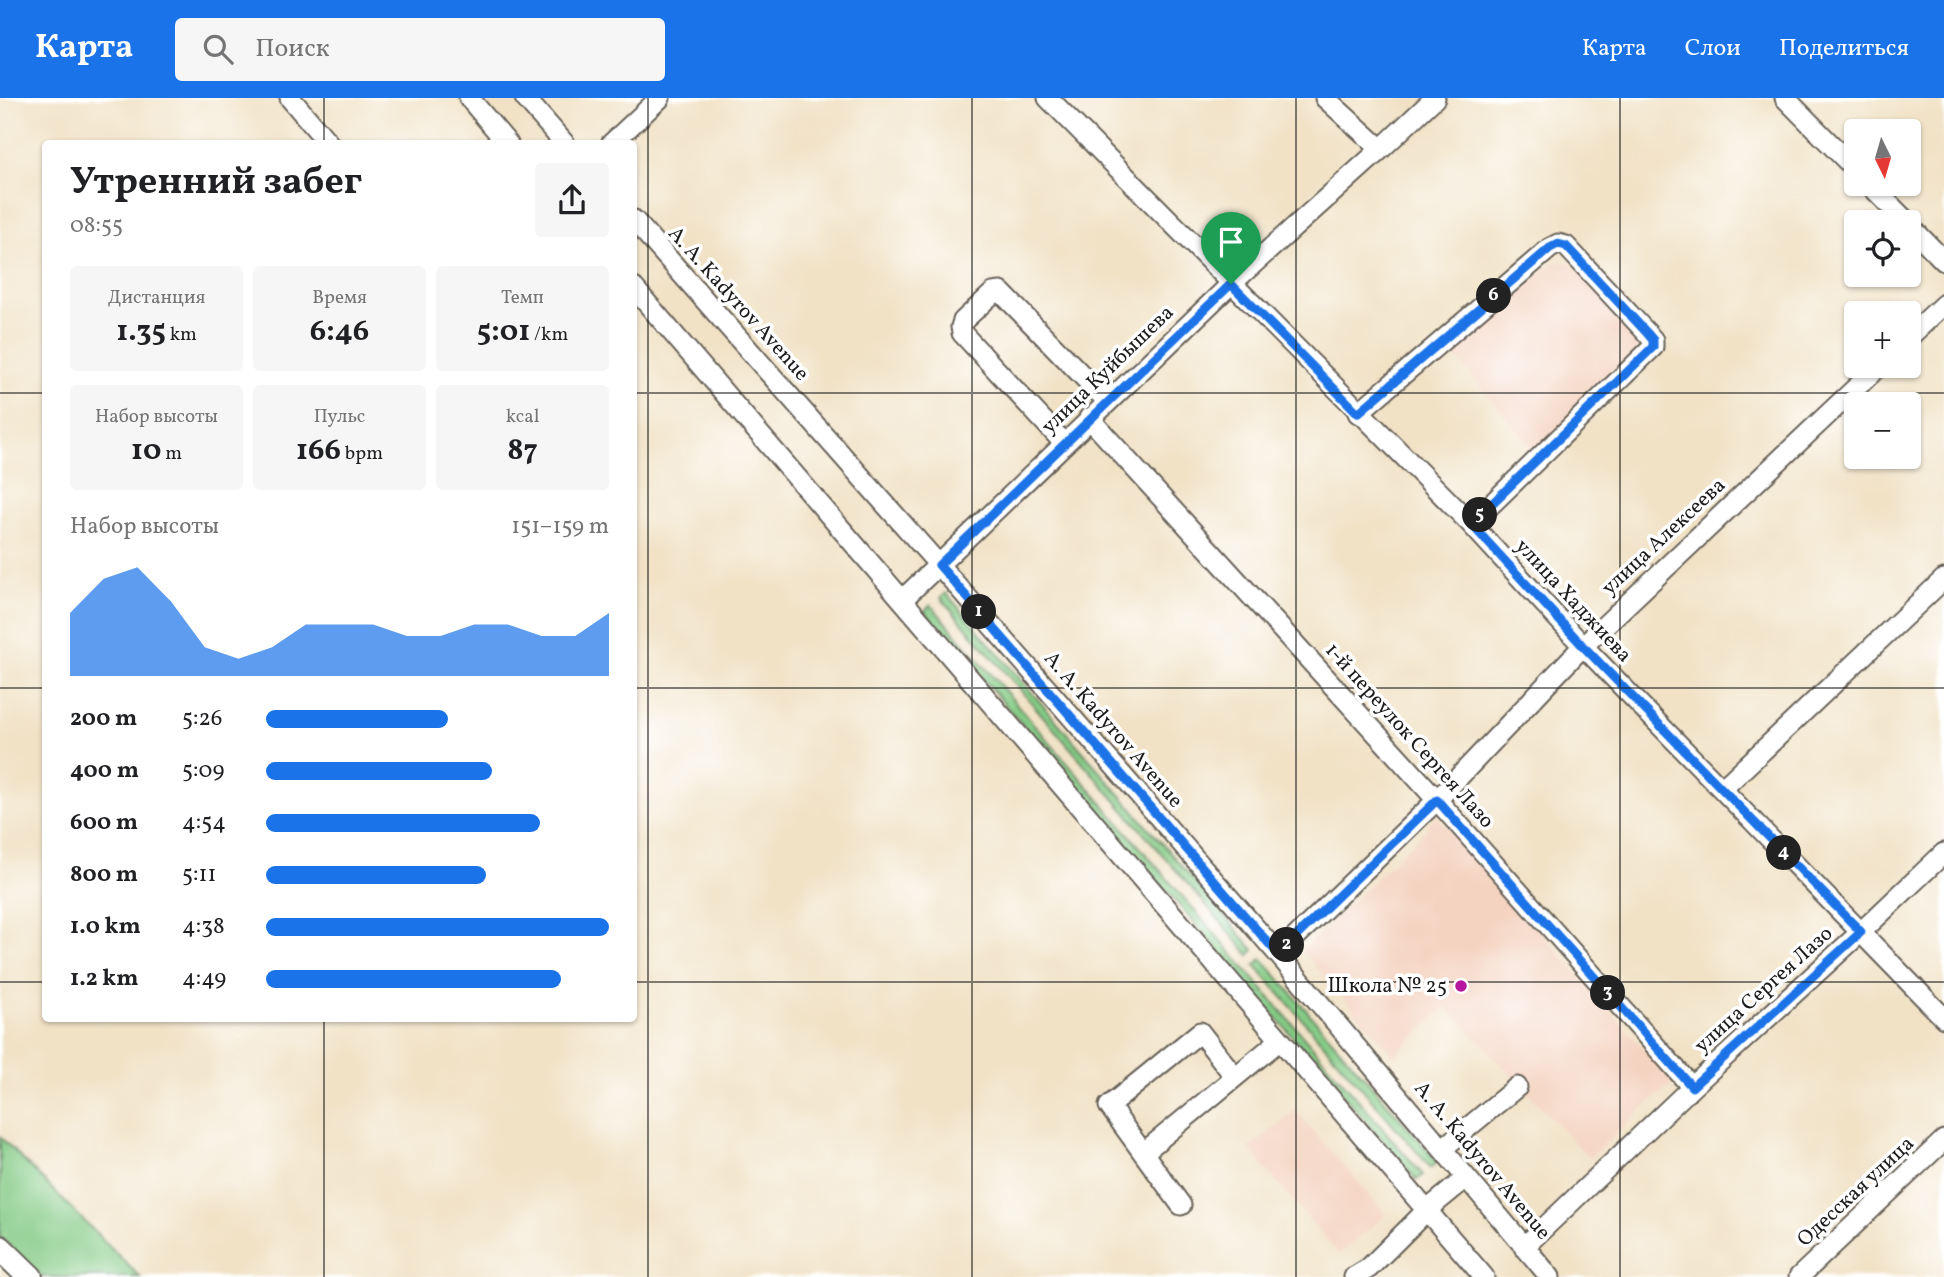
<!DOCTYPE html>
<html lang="ru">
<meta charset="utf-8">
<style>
body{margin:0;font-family:Vollkorn,serif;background:#f6f6f6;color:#202124;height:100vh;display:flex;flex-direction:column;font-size:26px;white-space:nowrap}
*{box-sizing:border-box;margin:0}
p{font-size:23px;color:#757577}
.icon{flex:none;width:38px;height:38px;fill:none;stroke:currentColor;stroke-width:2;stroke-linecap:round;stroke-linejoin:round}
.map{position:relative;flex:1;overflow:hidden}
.details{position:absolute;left:42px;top:42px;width:595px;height:882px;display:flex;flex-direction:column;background:#fff;border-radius:7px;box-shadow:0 2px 5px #0004}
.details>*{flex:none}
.needle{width:46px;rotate:175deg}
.controls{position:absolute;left:1844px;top:21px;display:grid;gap:14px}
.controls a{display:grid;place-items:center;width:77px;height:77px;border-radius:7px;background:#fff;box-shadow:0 2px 5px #0004;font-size:35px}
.pin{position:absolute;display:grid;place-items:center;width:60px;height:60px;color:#fff;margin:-72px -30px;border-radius:50% 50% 50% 0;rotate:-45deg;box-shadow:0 0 7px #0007}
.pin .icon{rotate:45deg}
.km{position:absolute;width:35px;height:35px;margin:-18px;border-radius:50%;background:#222;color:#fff;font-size:19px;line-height:35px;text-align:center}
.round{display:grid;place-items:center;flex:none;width:74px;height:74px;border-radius:7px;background:#f6f6f6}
.overview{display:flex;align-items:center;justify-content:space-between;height:119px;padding:0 28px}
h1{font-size:38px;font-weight:700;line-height:52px}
.stats{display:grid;grid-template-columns:repeat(3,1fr);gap:10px;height:119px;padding:7px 28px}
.stats div{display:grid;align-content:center;border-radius:7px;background:#f6f6f6;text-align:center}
.stats b{font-size:30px;font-weight:700}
.stats small{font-size:19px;font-weight:400}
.stats p{font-size:19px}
.chart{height:196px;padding:14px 28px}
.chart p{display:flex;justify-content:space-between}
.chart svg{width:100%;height:126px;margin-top:7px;fill:#1a73e8;opacity:.7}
ul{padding:0 28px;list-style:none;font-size:23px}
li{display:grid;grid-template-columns:112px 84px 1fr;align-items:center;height:52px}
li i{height:18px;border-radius:9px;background:#1a73e8}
header{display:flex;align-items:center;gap:42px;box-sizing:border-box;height:98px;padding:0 35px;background:#1a73e8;color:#fff}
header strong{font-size:33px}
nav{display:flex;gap:38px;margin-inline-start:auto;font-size:24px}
.search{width:490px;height:63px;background:#f6f6f6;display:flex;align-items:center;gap:18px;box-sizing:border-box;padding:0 24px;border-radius:7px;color:#757577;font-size:26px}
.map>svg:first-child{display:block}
.built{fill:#f4d3c0}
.green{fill:#85cb86;stroke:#507451;stroke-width:2}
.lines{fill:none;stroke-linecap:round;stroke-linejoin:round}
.minor-casing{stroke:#676158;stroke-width:23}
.major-casing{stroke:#676158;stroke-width:28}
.minor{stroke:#fff;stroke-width:19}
.major{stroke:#fff;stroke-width:24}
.route-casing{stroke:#fff;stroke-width:14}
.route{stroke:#1a73e8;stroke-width:9}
.grid{fill:none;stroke:#1c1c1c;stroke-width:2;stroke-opacity:0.55}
.poi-dot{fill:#b5179e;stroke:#fff;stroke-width:2.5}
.labels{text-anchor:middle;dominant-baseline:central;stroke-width:7;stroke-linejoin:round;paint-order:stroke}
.street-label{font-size:21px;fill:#1c1c1c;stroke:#fff}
.poi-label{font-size:21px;fill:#1c1c1c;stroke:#fff;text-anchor:end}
</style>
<header>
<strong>Карта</strong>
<div class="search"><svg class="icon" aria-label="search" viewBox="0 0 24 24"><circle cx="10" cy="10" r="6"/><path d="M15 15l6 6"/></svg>Поиск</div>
<nav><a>Карта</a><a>Слои</a><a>Поделиться</a></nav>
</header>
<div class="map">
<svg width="1944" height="1179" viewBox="0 0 1944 1179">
<rect width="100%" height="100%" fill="#fff"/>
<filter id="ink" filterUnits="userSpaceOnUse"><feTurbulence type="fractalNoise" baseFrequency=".0143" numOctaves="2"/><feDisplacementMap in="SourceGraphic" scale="14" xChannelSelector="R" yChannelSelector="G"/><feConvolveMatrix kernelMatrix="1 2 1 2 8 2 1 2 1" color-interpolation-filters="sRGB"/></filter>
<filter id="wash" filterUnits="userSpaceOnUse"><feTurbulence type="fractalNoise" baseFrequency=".00686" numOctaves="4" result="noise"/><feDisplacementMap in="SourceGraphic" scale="28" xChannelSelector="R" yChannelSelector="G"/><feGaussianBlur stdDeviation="1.57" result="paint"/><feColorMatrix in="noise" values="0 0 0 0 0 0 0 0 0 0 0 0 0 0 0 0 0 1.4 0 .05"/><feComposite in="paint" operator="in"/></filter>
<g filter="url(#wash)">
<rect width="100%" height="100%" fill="#f1e2c6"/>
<path class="built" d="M 1554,164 L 1571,165 L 1642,243 L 1642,252 L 1535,354 L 1450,252 Z
M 1436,717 L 1673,984 L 1589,1060 L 1446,908 L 1394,958 L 1302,853 L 1429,729 L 1427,726 Z
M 1295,1012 L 1387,1117 L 1339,1156 L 1249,1051 Z"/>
<path class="green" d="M 946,495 L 1254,852 L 1249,857 L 941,500 Z
M 931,507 L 1423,1077 L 1417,1082 L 924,513 Z
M 1262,861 L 1438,1064 L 1431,1070 L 1255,867 Z
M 0,1039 L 140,1179 L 42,1179 L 0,1139 Z"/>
</g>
<g filter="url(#ink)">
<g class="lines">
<g class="minor-casing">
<path id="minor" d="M 290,0 L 329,46
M 469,0 L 508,46
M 525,0 L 565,46
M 1048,0 L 1471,426 L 1583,548 L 1944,920
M 1325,0 L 1381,51
M 1785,0 L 1857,73
M 611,46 L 660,0
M 1869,86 L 1907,124
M 634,122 L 939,467 L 1278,856 L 1550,1179
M 1909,127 L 1944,163
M 634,190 L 1484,1179
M 1909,239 L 1944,206
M 1358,315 L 1550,150 L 1558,146 L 1566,148 L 1647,235 L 1653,242 L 1653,249 L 1471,426
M 1089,320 L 1437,702 L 1692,989
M 1064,345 L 962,235 L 961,229 L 963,223 L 993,195 L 1001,194 L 1107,303
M 902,502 L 1231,186 L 1381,51 L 1435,0
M 1722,691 L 1944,481
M 1278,856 L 1437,702 L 1583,548 L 1879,268
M 1442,1051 L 1517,989
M 1143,1055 L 1280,942
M 1181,1107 L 1109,1008 L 1200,934 L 1235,979
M 1524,1149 L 1692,989 L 1861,834 L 1944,755
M 1354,1179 L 1369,1170 L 1426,1113 L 1466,1080
M 1799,1179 L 1944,1042"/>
</g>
<g class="major-casing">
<path id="major" d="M 0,1150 L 30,1179"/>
</g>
<use href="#minor" class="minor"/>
<use href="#major" class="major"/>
</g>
</g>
<g class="lines" filter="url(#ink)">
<g class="route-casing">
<path id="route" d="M 1558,146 L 1566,148 L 1647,235 L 1653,242 L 1653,249 L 1471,426 L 1583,548 L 1861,834 L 1692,989 L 1437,702 L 1278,856 L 939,467 L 1231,186 L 1358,315 L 1550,150 Z"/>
</g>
<use href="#route" class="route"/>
</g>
<path class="grid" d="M 324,0 L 324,46M 648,0 L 648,1179M 972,0 L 972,1179M 1296,0 L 1296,1179M 1620,0 L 1620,1179M 0,295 L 46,295M 634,295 L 1944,295M 0,590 L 46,590M 634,590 L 1944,590M 0,884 L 46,884M 634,884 L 1944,884M 324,920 L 324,1179"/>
<circle class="poi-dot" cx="1461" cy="888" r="7"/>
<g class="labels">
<g class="street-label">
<text transform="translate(738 206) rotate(48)">A. A. Kadyrov Avenue</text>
<text transform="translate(1108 272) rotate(-44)">улица Куйбышева</text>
<text transform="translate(1664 439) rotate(-43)">улица Алексеева</text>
<text transform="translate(1573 503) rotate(47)">улица Хаджиева</text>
<text transform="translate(1113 632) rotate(49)">A. A. Kadyrov Avenue</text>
<text transform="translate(1409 638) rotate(48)">1-й переулок Сергея Лазо</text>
<text transform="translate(1764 892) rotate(-42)">улица Сергея Лазо</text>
<text transform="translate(1482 1063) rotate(50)">A. A. Kadyrov Avenue</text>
<text transform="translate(1856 1094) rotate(-43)">Одесская улица</text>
</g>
<g class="poi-label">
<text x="1447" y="888">Школа № 25</text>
</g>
</g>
</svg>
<div class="controls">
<a><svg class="needle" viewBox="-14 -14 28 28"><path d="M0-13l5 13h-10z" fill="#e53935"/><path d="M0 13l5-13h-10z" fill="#757577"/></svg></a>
<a><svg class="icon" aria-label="locate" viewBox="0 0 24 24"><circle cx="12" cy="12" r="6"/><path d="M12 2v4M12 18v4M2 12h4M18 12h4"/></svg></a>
<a>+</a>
<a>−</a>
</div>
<div class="pin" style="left:1231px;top:186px;background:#1e9e55"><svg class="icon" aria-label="arrive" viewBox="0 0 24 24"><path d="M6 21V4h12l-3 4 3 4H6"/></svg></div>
<b class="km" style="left:979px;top:514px">1</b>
<b class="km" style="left:1287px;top:847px">2</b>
<b class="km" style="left:1608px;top:895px">3</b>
<b class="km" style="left:1784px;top:755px">4</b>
<b class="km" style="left:1480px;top:417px">5</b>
<b class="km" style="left:1494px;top:198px">6</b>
<section class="details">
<div class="overview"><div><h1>Утренний забег</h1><p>08:55</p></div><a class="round"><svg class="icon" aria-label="share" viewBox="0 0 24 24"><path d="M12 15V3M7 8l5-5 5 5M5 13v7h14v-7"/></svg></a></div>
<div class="stats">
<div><p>Дистанция</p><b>1.35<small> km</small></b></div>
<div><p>Время</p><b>6:46</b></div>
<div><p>Темп</p><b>5:01<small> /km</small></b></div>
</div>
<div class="stats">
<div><p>Набор высоты</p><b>10<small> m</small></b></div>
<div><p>Пульс</p><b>166<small> bpm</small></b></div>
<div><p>kcal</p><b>87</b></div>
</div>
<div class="chart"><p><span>Набор высоты</span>151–159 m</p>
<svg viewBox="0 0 160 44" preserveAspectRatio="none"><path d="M0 44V22L10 10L20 6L30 18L40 34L50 38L60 34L70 26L80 26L90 26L100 30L110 30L120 26L130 26L140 30L150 30L160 22V44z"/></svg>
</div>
<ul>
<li><b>200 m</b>5:26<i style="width:53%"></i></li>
<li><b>400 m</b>5:09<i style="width:66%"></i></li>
<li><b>600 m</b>4:54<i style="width:80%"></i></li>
<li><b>800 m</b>5:11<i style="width:64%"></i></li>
<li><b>1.0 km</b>4:38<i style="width:100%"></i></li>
<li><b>1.2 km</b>4:49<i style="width:86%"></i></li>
</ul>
</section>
</div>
